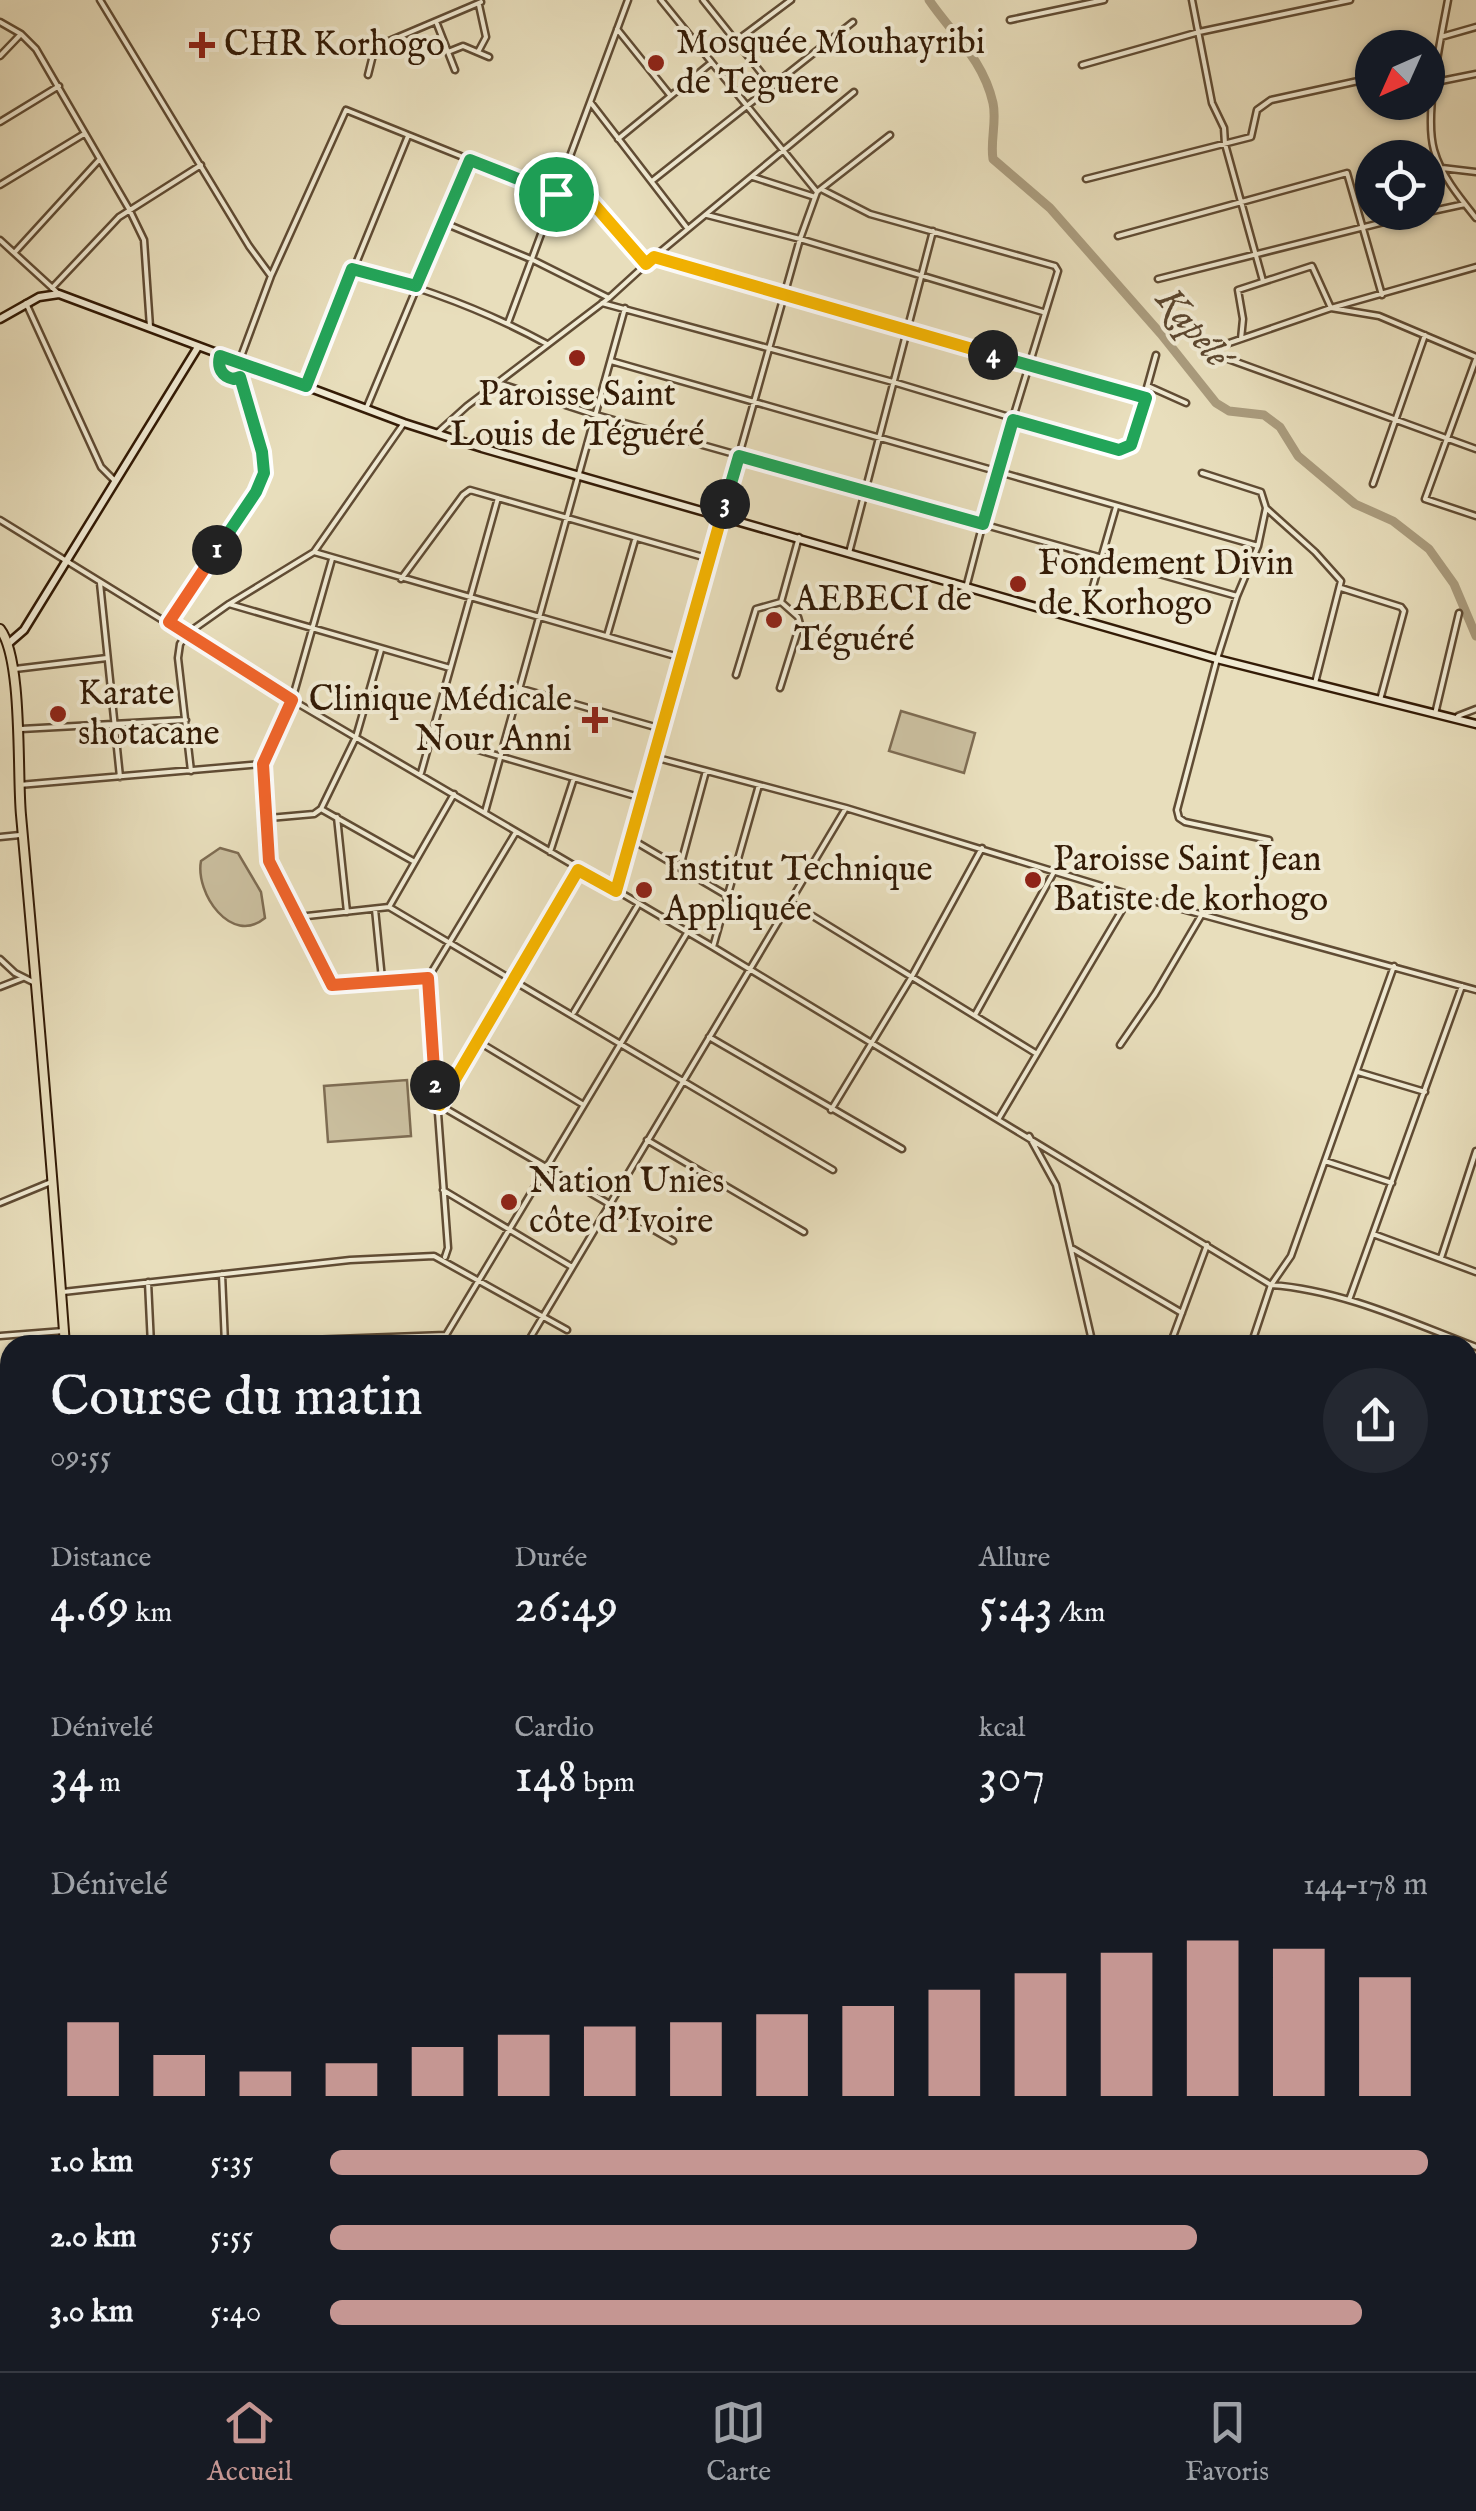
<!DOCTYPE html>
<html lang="fr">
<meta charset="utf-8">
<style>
body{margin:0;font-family:"IM FELL English",serif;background:#242831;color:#f1f3f6;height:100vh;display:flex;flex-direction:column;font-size:38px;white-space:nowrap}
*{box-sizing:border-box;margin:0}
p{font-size:32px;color:#9ea1a6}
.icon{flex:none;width:55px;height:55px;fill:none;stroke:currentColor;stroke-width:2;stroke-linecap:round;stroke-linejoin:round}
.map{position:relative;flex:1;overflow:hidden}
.panel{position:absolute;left:0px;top:1335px;width:1478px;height:1038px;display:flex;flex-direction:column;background:#171b24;border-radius:30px 30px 0 0;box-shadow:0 2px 8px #0004}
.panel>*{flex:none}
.needle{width:65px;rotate:225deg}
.fabs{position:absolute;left:1355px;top:30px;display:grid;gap:20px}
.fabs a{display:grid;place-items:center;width:90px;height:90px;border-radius:50%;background:#171b24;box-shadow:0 2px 8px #0004;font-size:50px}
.pin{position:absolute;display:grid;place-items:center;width:85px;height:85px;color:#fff;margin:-42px;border:5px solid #fff;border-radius:50%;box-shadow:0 2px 10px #0007}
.km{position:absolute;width:50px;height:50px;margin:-25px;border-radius:50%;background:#222;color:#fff;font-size:28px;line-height:50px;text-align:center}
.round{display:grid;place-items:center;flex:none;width:105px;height:105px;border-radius:52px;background:#242831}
.headline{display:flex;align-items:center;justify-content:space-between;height:170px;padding:0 50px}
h1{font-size:55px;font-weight:600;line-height:75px}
.metrics{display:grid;grid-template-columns:repeat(3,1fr);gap:15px;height:170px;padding:10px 50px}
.metrics div{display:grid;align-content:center}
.metrics b{font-size:50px;font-weight:600}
.metrics small{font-size:28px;font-weight:400}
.metrics p{font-size:28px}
.chart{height:280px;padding:20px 50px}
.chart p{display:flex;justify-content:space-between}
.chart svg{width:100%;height:180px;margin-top:10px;stroke:#c59692;stroke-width:6}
ul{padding:0 50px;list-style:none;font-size:32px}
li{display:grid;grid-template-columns:160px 120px 1fr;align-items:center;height:75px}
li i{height:25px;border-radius:12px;background:#c59692}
.menu{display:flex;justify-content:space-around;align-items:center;height:140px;border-top:2px solid #363941;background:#171b24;font-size:28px;color:#9ea1a6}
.menu a{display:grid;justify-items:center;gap:5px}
.menu .active{color:#c59692}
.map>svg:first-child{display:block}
.green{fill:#c9bd9d;stroke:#7e6c52;stroke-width:2.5}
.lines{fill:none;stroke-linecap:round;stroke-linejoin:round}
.river{stroke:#aa9c7e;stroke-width:9}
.street-casing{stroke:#604c34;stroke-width:9}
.secondary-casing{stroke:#331b06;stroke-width:11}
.primary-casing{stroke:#331b06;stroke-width:12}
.street{stroke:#f0ead3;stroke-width:4}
.secondary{stroke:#f0ead3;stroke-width:6}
.primary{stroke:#e8debc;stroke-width:8}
.split-1-casing{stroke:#fff;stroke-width:20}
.split-2-casing{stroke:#fff;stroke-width:20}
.split-3-casing{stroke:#fff;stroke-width:20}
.split-4-casing{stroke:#fff;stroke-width:20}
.split-5-casing{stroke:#fff;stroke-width:20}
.split-1{stroke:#22a559;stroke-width:12}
.split-2{stroke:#f0652b;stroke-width:12}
.split-3{stroke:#f5b400;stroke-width:12}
.split-4{stroke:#22a559;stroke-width:12}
.split-5{stroke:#f5b400;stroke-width:12}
.poi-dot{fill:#8f2418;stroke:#f0ead3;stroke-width:4}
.labels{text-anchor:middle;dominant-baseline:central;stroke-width:8;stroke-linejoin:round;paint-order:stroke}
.poi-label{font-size:35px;fill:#331b06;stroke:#f0ead3;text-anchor:start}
.water-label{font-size:38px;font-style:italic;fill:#5d4830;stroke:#f0ead3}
</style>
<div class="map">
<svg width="1476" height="2371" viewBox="0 0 1476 2371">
<rect width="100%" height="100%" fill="#e8debc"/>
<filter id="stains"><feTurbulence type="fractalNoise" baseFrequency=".002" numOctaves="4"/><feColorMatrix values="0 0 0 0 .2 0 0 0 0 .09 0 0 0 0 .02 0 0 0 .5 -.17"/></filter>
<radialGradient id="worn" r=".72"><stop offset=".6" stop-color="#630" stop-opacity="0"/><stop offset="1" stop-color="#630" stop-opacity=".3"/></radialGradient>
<path class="green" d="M 901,711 L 975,733 L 964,773 L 889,751 Z
M 220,848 L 238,853 L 261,892 L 265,918 C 231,946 195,893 201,861 Z
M 407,1080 L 411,1136 L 328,1142 L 324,1086 Z"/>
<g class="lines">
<path class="river" d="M 929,0 C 953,35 983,59 993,103 C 997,121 990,141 993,159 L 1050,208 L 1161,334 L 1216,403 L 1229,411 L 1264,415 L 1280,427 L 1298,456 L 1355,504 L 1393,521 L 1429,549 L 1454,584 L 1476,636"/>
<g class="street-casing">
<path id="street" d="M 100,0 L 249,246 L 271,276 L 239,362
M 661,0 L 817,192
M 703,0 L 771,85
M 1192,0 L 1212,103 L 1224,128 L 1225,144 L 1263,281
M 1448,0 C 1441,38 1424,114 1434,150 C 1441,175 1460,198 1476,218
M 1010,20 L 1104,0
M 0,22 L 21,34 L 36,49 L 129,209 L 144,240 L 150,327
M 437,24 L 455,70
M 617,29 L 670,95
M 1441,37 L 1476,27
M 736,41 L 791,0
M 448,52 L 463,46 L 489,57
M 478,52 L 486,37 L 479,5
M 0,56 L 21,34
M 1082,65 L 1199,32 L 1350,0
M 368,75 L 375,47 L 481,2
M 1436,82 L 1476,74
M 591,103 L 688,229
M 0,122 L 59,86
M 618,139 L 711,63
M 1442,168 L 1476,172
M 565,170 L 646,264
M 753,177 L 815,197
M 1086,179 L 1251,137 L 1257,110 L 1271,100 L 1372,78
M 652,181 L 853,22
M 0,185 L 84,134
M 823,190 L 870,214 L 1055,266 L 1058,271 L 996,473 L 966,588
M 1428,212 L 1465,204
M 707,215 L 800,239 L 1043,312
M 442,222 L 533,260 L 609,298
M 1118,236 L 1347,173 L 1382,295
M 0,240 L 59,294
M 15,252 L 99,160
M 655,258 L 1145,399
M 352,269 C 419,286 485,310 547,344
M 271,276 L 346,110 L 555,194
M 1158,279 L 1424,212
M 52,288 L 119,217 L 201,165
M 26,303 L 101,467 L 115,481
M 602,303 L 893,382 L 1119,450 L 1131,445 L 1156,355
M 508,323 L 628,0
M 1241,339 L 1243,319 L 1238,290 L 1312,266 L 1331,308 L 1379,316 L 1476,357
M 1206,351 L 1476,449
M 1206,351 L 1331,308 L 1476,267
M 221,355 L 219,365 L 228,378 L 240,377 L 249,365
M 1476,359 L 1425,499 L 1476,516
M 611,361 L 1258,546
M 498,383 L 596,415 L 1237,596
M 306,386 L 408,136
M 1148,386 L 1186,403
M 366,409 L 470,160
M 436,434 L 467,406 L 609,298 L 654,257 L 854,92
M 1202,473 L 1261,492 L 1266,508 L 1258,546 L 1237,596 L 1217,659 L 1177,810 L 1179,818 L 1185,822 L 1269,840
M 1373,484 L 1425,335
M 1266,508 L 1315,552 L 1341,581 L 1315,683
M 0,520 L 292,700 L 713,947 L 1271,1285 C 1342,1290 1410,1322 1476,1347
M 314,552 L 682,658
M 849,553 L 933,231
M 332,559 L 292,700 L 263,764 L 269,861 L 332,985 L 428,978 L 516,832
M 401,579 L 463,495 L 470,490 L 710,559
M 100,583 L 120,777
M 1341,588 L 1401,607 L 1404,611 L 1380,700
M 229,604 L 450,668
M 170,621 L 257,492 C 274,457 250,412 240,377
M 1083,621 L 1116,507
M 607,636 L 635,540
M 15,669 L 107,658
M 736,675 L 756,609 L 781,602 L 799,537
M 780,688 L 800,624 L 798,617 L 781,602
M 522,689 L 662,729
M 1435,714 L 1459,613
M 1458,716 L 1476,709
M 21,729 L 186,720
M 431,736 L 642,798
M 654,757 L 846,808 L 1131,895 L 1476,990
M 191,771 L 178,658 L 180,644 L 188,633 L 229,604 L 314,552 L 404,423
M 421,773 L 498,498
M 19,785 L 263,764
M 321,809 L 413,861
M 485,812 L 625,308
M 337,817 L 347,912
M 269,818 L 314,814 L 321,809 L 356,737 L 381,650
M 0,837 L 20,835
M 631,839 L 726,895
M 550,852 L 574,778
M 680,867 L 706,771
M 616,891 L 800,239 L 817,192 L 890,135
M 790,902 L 1037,1054
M 389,907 L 454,794
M 375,909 L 382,979
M 298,917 L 389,907 L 833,1170
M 713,947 L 759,785
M 0,959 L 15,973 L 37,984
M 428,978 L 448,1248 L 445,1257
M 0,987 L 23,978
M 574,1012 L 638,905
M 975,1015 L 1055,870
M 709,1037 L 902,1149
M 479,1042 L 582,1104
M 1120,1045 L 1155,994 L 1202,914
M 1358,1072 L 1425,1092
M 440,1105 L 578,869
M 441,1106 L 673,1241
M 831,1110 L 911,978 L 982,848
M 999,1118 L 1131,895
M 1029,1136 L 1056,1185 L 1093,1345
M 647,1140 L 804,1232
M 1325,1161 L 1392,1183
M 443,1190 L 572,1267
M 0,1203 L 51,1182
M 1373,1234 L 1476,1272
M 1073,1249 L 1182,1313
M 1441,1258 L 1476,1151
M 222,1274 L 225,1344
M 148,1282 L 151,1345
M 63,1292 L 350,1260 L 434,1256 L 567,1330
M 1349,1300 L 1462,986
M 0,1336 L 64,1331
M 225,1343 L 446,1335
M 440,1345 L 687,933
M 526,1345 L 846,808
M 1170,1345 L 1207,1245
M 1251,1345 L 1271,1285 L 1291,1256 L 1394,966
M 0,1384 L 10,1384
M 0,1434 L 10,1433
M 0,1475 L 10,1474
M 0,1508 L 10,1508
M 1468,1619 L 1476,1622
M 0,1646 L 10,1646
M 1468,1725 L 1476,1702
M 0,1749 L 10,1748
M 0,1804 L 10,1804
M 1468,1827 L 1476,1830
M 0,1860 L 10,1859
M 0,1918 L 10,1918
M 1468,1952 L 1476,1929
M 1468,2091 L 1476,2068
M 0,2101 L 10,2124
M 0,2162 L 10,2158
M 0,2174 L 10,2199
M 1468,2193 L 1476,2196
M 0,2252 L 10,2252
M 1468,2253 L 1476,2252
M 0,2324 L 10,2324
M 633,2362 L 633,2371
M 1189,2362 L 1476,2368
M 29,2371 L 29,2362
M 450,2371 L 451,2362
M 573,2371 L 574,2362
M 689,2371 L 689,2362
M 746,2371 L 746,2362
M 802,2371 L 803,2362
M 858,2371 L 858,2362
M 917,2371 L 917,2362
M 982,2371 L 983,2362
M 1133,2371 L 1133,2362"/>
</g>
<g class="secondary-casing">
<path id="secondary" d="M 0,319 L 39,297 L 59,294 L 404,423 L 482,448 L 1217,659 L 1476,724
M 9,643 L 24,630 L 198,347
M 1468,2243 L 1476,2246"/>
</g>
<g class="primary-casing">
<path id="primary" d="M 0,629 C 23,659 17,772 21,815 C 37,992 52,1168 65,1345
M 0,2033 L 10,2048
M 0,2048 L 10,2062
M 99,2362 L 99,2371
M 105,2371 L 105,2362"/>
</g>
<use href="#street" class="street"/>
<use href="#secondary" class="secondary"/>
<use href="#primary" class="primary"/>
</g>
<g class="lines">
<g class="split-1-casing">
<path id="split-1" d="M 217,550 L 256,492 L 264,473 L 262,452 L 240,377 L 234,379 C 222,377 217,368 220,356 L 306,386 L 352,269 L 416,286 L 470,160 L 556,194"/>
</g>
<g class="split-2-casing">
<path id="split-2" d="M 217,550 L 169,622 L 292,700 L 263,764 L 269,861 L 332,985 L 428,978 L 435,1085"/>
</g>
<g class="split-3-casing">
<path id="split-3" d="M 435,1085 L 436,1104 L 440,1105 L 578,870 L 616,891 L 725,504"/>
</g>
<g class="split-4-casing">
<path id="split-4" d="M 725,504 L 739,456 L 983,524 L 1013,420 L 1119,450 L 1131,445 L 1146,398 L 993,355"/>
</g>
<g class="split-5-casing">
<path id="split-5" d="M 556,194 L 564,170 L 646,264 L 654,257 L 993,355"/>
</g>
<use href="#split-1" class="split-1"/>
<use href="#split-2" class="split-2"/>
<use href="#split-3" class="split-3"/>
<use href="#split-4" class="split-4"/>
<use href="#split-5" class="split-5"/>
</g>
<g class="poi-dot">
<path d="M197 30h10v10h10v10h-10v10h-10v-10h-10v-10h10z"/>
<circle cx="656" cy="63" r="10"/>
<circle cx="577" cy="358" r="10"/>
<circle cx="1018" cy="584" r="10"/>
<circle cx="774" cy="620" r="10"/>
<circle cx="58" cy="714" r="10"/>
<path d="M590 705h10v10h10v10h-10v10h-10v-10h-10v-10h10z"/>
<circle cx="1033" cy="880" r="10"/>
<circle cx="644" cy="890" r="10"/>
<circle cx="509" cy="1202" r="10"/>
</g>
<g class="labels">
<g class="poi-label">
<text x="676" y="43">Mosquée Mouhayribi<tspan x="676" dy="40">de Teguere</tspan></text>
<text x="224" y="45">CHR Korhogo</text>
<text x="577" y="395" text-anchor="middle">Paroisse Saint<tspan x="577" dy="40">Louis de Téguéré</tspan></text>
<text x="1038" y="564">Fondement Divin<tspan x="1038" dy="40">de Korhogo</tspan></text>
<text x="794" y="600">AEBECI de<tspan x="794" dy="40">Téguéré</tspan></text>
<text x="78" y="694">Karate<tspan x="78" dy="40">shotacane</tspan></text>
<text x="572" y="700" text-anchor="end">Clinique Médicale<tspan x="572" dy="40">Nour Anni</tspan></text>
<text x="1053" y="860">Paroisse Saint Jean<tspan x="1053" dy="40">Batiste de korhogo</tspan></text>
<text x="664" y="870">Institut Technique<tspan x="664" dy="40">Appliquée</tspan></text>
<text x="529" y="1182">Nation Unies<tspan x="529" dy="40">côte d'Ivoire</tspan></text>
</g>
<g class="water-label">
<text transform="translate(1192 328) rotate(50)">Kapélé</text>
</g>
</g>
<rect width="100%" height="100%" filter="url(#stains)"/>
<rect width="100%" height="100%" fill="url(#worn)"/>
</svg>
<div class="fabs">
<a><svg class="needle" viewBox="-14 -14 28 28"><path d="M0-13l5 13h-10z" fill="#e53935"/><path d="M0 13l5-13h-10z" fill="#9ea1a6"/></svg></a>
<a><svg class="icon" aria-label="locate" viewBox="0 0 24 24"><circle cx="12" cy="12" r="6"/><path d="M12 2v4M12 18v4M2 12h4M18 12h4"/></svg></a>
</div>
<div class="pin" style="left:556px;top:194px;background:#1e9e55"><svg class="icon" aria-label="arrive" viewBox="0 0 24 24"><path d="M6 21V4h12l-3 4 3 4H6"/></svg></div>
<b class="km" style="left:217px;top:550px">1</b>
<b class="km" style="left:435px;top:1085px">2</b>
<b class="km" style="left:725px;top:504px">3</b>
<b class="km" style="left:993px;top:355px">4</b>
<section class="panel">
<div class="headline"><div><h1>Course du matin</h1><p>09:55</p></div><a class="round"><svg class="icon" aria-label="share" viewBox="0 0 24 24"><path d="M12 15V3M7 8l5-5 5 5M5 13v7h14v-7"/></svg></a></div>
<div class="metrics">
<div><p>Distance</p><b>4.69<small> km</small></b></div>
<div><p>Durée</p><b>26:49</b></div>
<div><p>Allure</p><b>5:43<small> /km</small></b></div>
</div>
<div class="metrics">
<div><p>Dénivelé</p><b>34<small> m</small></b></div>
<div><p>Cardio</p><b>148<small> bpm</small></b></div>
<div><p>kcal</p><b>307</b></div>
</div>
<div class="chart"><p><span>Dénivelé</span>144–178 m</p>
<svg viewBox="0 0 160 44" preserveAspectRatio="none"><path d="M5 44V26M15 44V34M25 44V38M35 44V36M45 44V32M55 44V29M65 44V27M75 44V26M85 44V24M95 44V22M105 44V18M115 44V14M125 44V9M135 44V6M145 44V8M155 44V15"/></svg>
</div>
<ul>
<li><b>1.0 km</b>5:35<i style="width:100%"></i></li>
<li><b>2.0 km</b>5:55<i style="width:79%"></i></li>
<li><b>3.0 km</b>5:40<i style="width:94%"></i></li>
</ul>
</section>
</div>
<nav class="menu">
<a class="active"><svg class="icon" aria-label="home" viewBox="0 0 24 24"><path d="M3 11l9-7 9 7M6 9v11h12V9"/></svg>Accueil</a>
<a><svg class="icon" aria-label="map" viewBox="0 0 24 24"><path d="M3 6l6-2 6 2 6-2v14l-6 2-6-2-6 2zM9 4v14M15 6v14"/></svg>Carte</a>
<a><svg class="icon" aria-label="saved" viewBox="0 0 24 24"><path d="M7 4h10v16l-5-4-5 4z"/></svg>Favoris</a>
</nav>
